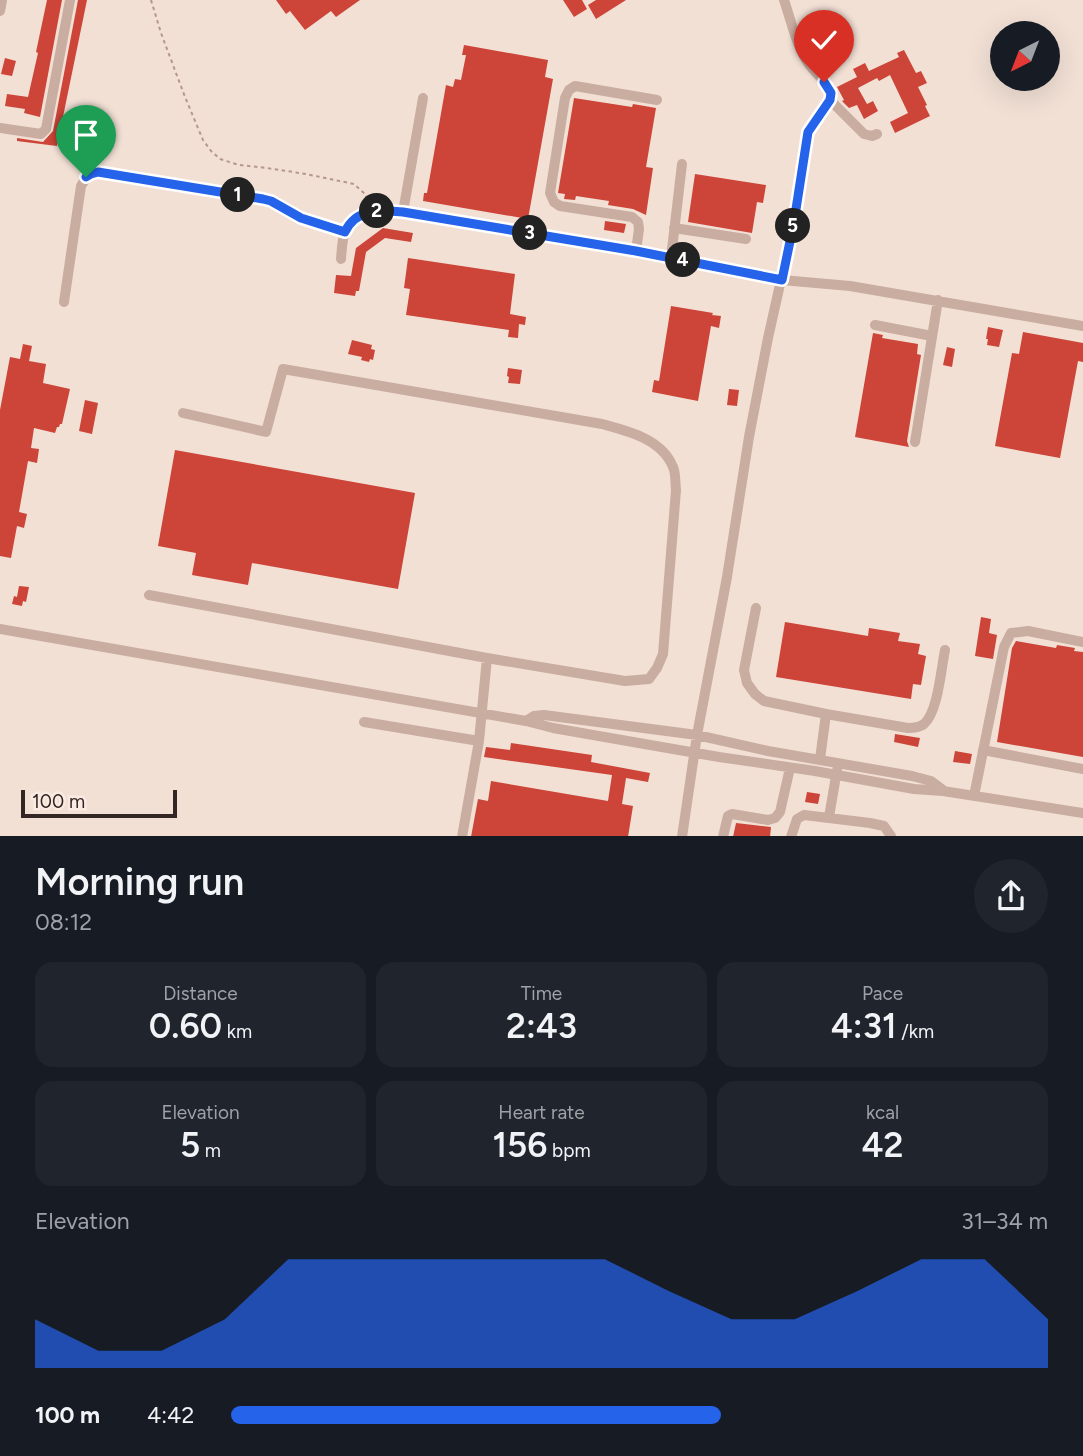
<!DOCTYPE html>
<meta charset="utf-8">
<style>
body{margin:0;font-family:Figtree,sans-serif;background:#20242c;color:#f1f3f6;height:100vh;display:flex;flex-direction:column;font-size:26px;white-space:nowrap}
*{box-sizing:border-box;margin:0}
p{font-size:23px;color:#9ea1a6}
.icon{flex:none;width:38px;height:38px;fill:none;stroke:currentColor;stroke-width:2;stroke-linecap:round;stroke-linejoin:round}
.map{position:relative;height:836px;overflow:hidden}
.side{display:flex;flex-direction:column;background:#171b24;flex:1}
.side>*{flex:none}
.needle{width:46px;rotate:222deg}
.tools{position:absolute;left:990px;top:21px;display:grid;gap:14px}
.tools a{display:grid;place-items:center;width:70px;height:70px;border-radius:50%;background:#171b24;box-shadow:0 7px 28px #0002;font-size:35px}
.scale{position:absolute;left:21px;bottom:18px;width:156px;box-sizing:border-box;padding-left:7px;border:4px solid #342624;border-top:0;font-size:19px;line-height:24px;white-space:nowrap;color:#342624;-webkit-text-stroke:5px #faeae1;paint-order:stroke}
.pin{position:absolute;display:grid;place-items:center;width:60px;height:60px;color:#fff;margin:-72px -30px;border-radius:50% 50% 50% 0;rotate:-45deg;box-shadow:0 0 7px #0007}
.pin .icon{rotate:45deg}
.km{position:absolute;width:35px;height:35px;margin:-18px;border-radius:50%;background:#222;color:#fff;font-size:19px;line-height:35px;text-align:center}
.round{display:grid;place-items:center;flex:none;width:74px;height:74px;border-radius:37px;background:#20242c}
.summary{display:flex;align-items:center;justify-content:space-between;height:119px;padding:0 35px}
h1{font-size:38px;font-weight:600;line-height:52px}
.metrics{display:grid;grid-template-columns:repeat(3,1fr);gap:10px;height:119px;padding:7px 35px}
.metrics div{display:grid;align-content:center;border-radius:18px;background:#20242c;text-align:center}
.metrics b{font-size:35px;font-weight:600}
.metrics small{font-size:19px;font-weight:400}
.metrics p{font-size:19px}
.chart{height:196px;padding:14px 35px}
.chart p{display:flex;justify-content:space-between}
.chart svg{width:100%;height:126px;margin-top:7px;fill:#2563eb;opacity:.7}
ul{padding:0 35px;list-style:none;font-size:23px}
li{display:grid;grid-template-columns:112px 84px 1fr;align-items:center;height:52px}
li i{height:18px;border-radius:9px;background:#2563eb}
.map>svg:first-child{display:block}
.building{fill:#cd4438}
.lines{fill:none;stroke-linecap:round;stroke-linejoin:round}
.path{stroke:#b6978b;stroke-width:2;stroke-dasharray:3.5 3.5;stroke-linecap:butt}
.minor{stroke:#caada1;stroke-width:10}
.route-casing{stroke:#fff;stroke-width:14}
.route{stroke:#2563eb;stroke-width:9}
</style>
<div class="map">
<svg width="1083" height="837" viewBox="0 0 1083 837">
<rect width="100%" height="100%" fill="#f2e0d5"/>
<path class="building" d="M 47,0 L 62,0 L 40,117 L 24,113 L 25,109 L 5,106 L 7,94 L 28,97 L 38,53 L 36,52 Z
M 78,0 L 87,0 L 57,146 L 17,141 L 17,138 L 43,142 L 53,131 Z
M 276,0 L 360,0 L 336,17 L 331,11 L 305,30 L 290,11 L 286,14 Z
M 563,0 L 582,0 L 587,9 L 574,17 Z
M 596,0 L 626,0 L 596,19 L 588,5 Z
M 464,45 L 548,60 L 545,77 L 553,79 L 528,219 L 423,201 L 424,193 L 427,193 L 446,85 L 453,87 L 455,79 L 461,80 L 466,55 L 462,55 Z
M 904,50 L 916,73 L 921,71 L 927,83 L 918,87 L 927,105 L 925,106 L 930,116 L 895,133 L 890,122 L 908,113 L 890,75 L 879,81 L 877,78 L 858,88 L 867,104 L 873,101 L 878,111 L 864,119 L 857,105 L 849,108 L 842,101 L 844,100 L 837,87 L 857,77 L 853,69 L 865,63 L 869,71 L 899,57 L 897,53 Z
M 840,54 L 844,62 L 826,71 L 822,63 Z
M 5,58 L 16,61 L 12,76 L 1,74 Z
M 574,98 L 632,107 L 633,104 L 656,108 L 646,167 L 653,168 L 646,215 L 633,209 L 608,205 L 609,201 L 576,196 L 575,200 L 564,199 L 565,194 L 558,193 Z
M 695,174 L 766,185 L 763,203 L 757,202 L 752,233 L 688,222 Z
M 605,221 L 626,224 L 624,233 L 604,230 Z
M 383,228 L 413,233 L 411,242 L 385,238 L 366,252 L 359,291 L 356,291 L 355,296 L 334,293 L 336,275 L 351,276 L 356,248 Z
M 408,258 L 515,274 L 510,314 L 526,317 L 525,325 L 519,324 L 518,338 L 508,337 L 509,330 L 406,315 L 410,289 L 404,288 Z
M 671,306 L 713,313 L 712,315 L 721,316 L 719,328 L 711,326 L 698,401 L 652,392 L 654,380 L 659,381 Z
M 988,327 L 1003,330 L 999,347 L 987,345 L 988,339 L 986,339 Z
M 1023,332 L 1083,343 L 1083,362 L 1078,361 L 1060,458 L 995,446 L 1012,353 L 1019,354 Z
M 873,333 L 883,335 L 882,338 L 918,344 L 917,354 L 921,355 L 907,441 L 909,447 L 855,437 Z
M 352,340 L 372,345 L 371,349 L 375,350 L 373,360 L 370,359 L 369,362 L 361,360 L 362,357 L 348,354 Z
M 23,344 L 32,346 L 29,361 L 46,364 L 43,383 L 70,389 L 62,424 L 60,424 L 59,427 L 57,427 L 55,433 L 34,428 L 31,448 L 39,449 L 37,463 L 28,461 L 19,512 L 27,514 L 24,528 L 17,526 L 11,558 L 0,556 L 0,410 L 10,357 L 20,359 Z
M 947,347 L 955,349 L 952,367 L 943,365 Z
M 508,368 L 522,370 L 520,384 L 508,383 L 509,377 L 507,376 Z
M 729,389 L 739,390 L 737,406 L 727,405 Z
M 85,400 L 98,403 L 92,434 L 79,431 Z
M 175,450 L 415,493 L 398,589 L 252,563 L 248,585 L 192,575 L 196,553 L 158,546 Z
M 19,586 L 29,587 L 26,602 L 23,601 L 22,606 L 12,604 L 14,596 L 17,597 Z
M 981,617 L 991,619 L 989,633 L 997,635 L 993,659 L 975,656 Z
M 785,622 L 868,636 L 869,628 L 900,633 L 898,641 L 920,644 L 918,654 L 926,656 L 921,685 L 913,684 L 911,699 L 776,677 Z
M 1016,641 L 1056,648 L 1057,645 L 1075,648 L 1074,651 L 1083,652 L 1083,757 L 997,742 L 1012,648 Z
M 895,734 L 920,738 L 918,747 L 894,742 Z
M 511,743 L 592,755 L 591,762 L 650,773 L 648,782 L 626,778 L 622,804 L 633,806 L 628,837 L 471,837 L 478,799 L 488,801 L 491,781 L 608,801 L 612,775 L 484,757 L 486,747 L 510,750 Z
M 955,751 L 972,754 L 970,764 L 953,762 Z
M 807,792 L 820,794 L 818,804 L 805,802 Z
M 736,823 L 771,827 L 770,837 L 733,837 Z"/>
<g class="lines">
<path class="path" d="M 151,0 L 161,33 L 185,97 L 203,140 L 211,151 L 220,159 L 239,165 L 267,168 L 306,174 L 354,184 L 366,195 L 366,201"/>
<path class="minor" d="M 0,11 L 2,0
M 830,100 L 864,134 L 872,136 L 877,134
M 0,128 L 41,134 L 46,129 L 70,0
M 403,212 L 423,98
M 674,228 L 746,239
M 636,251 L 639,229 L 638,222 L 632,217 L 560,206 L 554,202 L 550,193 L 565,98 L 569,90 L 575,86 L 657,100
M 671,258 L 682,164
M 341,259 C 342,248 342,234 349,225 C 360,208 386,210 403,212 L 636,251 L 782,280 L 850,286 L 1083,326
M 64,302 L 81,186 C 86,178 89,174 98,172 L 263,199 L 283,207 L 301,218 L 345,232
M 875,325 L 932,336
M 915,442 L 938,300
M 149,595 L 487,658 L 625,681 L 649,679 L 657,668 L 663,654 L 676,490 C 675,483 676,473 673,467 C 662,439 628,431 602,424 L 283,369 L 266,432 L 183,413
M 756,608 L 744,670 L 747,683 L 755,694 L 764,701 L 826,714
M 0,629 L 526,721 L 553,728 L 719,757 L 815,771 L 914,789 L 943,791 L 1083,813
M 526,721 L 534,716 L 544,715 L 697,735 L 768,751 L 912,776 L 931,781 L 943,790
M 364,722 L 479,741
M 983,750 L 1083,769
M 820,759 L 826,714 L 908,728 C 913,728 919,728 924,724 C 938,712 941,669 945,650
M 974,796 L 1004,647 L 1011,633 L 1028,631 L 1083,642
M 829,817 L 837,770
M 462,837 L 479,741 L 487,658
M 682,837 L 697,735 L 727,577 L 749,437 L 768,338 L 794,222 L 804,150 L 808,132 L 830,100 C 832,84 816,75 808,63 C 796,45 791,20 784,0
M 723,837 L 728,816 L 732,814 L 768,820 L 775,818 L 780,812 L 790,768
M 791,837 L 797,819 L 804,815 L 870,823 L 884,826 L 891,836"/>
</g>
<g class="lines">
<g class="route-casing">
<path id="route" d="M 86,177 L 91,174 L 98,172 L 263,199 L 271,201 L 301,218 L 345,232 C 356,208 380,210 403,212 L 636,251 L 782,280 L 794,222 L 808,132 L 830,100 L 831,93 L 824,82"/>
</g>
<use href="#route" class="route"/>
</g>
</svg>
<div class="tools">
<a><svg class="needle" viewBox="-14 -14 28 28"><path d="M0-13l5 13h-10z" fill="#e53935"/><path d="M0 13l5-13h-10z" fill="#9ea1a6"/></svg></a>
</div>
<div class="scale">100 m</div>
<div class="pin" style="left:86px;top:177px;background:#1e9e55"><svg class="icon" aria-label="arrive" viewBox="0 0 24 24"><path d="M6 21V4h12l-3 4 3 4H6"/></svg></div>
<div class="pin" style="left:824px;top:82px;background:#d93025"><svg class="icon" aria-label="check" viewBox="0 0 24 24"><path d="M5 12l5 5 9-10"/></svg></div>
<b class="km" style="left:238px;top:195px">1</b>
<b class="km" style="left:377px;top:211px">2</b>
<b class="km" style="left:530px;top:233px">3</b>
<b class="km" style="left:683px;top:260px">4</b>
<b class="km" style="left:793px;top:226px">5</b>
</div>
<section class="side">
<div class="summary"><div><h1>Morning run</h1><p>08:12</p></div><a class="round"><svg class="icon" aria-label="share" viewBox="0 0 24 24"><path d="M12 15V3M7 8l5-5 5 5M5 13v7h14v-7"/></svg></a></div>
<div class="metrics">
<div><p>Distance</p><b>0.60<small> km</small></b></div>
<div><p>Time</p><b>2:43</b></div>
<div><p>Pace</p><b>4:31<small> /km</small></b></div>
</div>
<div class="metrics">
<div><p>Elevation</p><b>5<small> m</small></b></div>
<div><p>Heart rate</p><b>156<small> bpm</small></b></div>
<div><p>kcal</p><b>42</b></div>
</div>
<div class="chart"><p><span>Elevation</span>31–34 m</p>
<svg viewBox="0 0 160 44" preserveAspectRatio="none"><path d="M0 44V27L10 38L20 38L30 27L40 6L50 6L60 6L70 6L80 6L90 6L100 17L110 27L120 27L130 17L140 6L150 6L160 27V44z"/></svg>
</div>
<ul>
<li><b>100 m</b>4:42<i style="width:60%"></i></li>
</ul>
</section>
